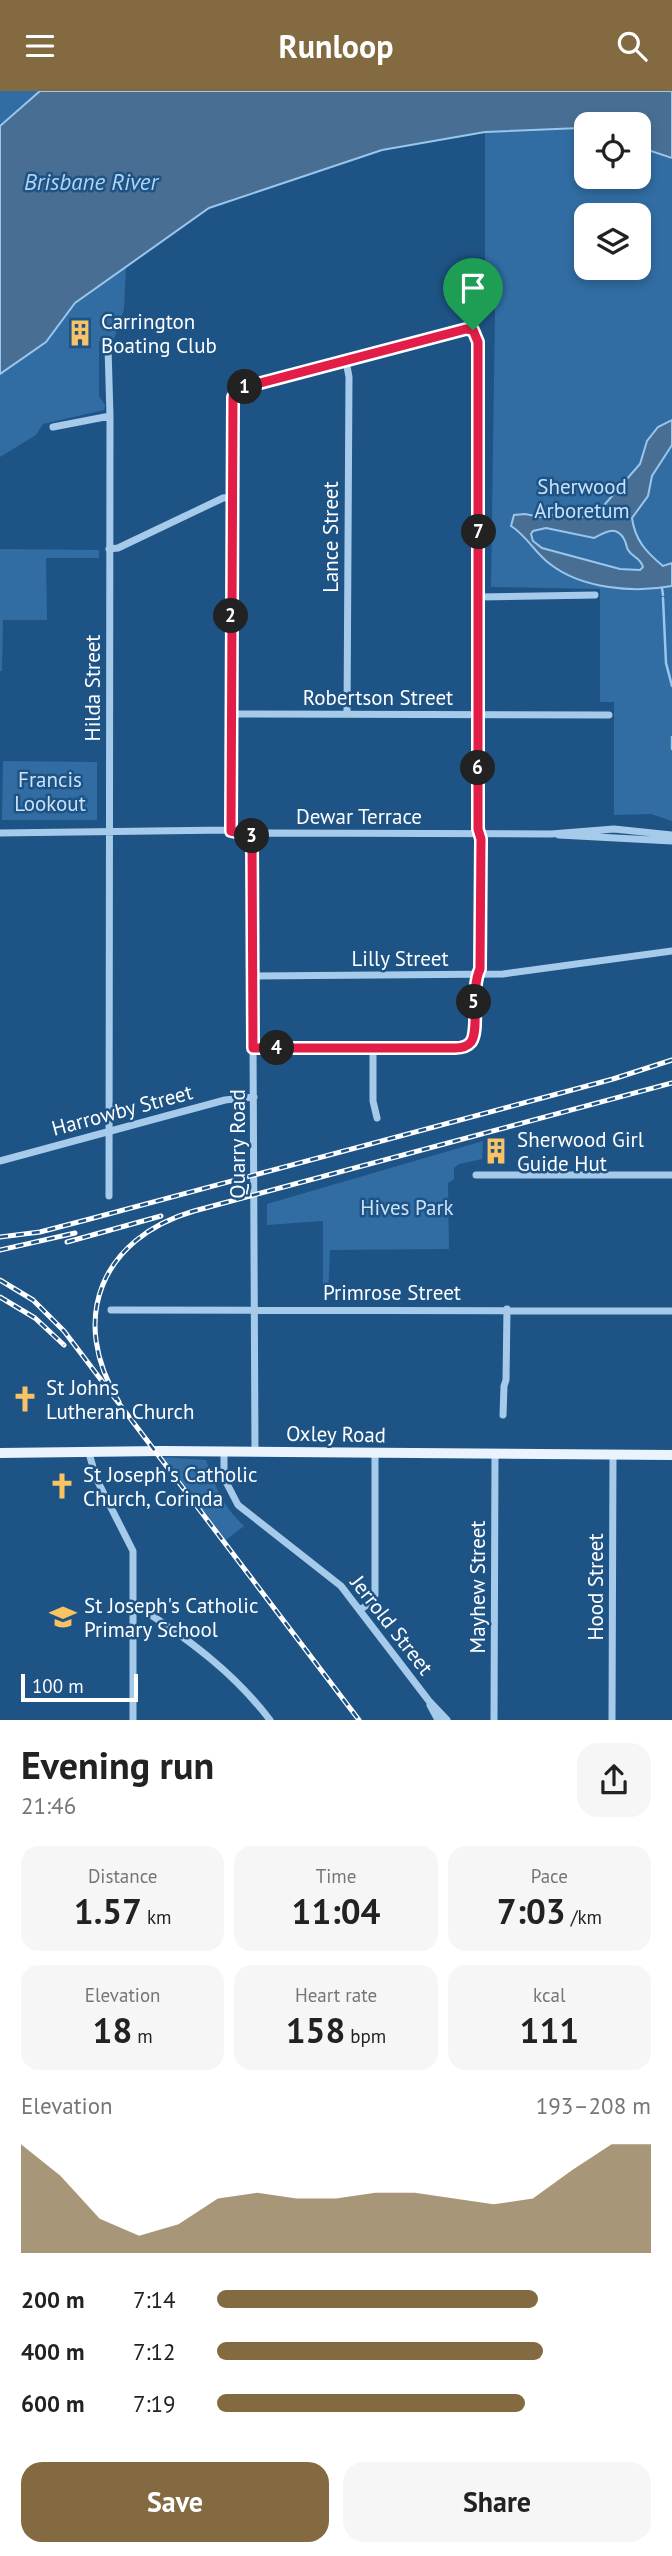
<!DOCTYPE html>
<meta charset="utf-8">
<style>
body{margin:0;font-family:"PT Sans",sans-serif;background:#f6f6f6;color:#222;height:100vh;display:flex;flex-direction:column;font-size:26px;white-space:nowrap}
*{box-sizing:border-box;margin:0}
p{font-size:23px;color:#767676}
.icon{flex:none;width:38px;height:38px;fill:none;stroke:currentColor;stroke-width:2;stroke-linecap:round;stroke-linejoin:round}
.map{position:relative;height:1629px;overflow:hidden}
.details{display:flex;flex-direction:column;background:#fff;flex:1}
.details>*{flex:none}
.controls{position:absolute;left:574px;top:21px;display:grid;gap:14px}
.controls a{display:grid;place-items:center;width:77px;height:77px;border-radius:14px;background:#fff;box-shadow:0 4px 10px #0003;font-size:35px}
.scale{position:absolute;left:21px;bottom:18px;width:117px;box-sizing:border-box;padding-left:7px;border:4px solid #fff;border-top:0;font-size:19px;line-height:24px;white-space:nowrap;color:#fff;-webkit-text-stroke:5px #1e5385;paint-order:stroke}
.pin{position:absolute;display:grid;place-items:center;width:60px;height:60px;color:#fff;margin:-72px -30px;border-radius:50% 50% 50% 0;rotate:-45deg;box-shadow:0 0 7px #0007}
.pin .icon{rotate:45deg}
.km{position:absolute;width:35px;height:35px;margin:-18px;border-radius:50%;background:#222;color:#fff;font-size:19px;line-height:35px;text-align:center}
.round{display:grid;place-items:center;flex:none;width:74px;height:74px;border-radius:21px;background:#f6f6f6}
.head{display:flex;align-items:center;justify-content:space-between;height:119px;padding:0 21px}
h1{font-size:38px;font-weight:600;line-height:52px}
.stats{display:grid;grid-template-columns:repeat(3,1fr);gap:10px;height:119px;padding:7px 21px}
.stats div{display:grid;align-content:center;border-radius:18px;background:#f6f6f6;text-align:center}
.stats b{font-size:35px;font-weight:600}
.stats small{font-size:19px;font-weight:400}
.stats p{font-size:19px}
.chart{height:196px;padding:14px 21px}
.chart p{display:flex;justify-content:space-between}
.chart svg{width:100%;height:126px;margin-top:7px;fill:#836a40;opacity:.7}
.primary-button{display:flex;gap:14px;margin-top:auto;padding:14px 21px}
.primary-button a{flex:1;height:80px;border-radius:21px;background:#836a40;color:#fff;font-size:28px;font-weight:600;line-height:80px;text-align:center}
.primary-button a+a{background:#f6f6f6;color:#222}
ul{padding:0 21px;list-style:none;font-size:23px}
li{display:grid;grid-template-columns:112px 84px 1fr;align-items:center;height:52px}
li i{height:18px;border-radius:9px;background:#836a40}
header{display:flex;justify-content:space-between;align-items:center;height:91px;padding:0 21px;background:#836a40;color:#fff;font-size:32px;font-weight:600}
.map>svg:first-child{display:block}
.green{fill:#316da3;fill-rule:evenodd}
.water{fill:#486f93;stroke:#99c6ec;stroke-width:2;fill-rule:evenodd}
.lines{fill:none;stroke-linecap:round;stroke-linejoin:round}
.stream{stroke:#99c6ec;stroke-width:2.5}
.street{stroke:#a6caea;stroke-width:7}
.primary{stroke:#eaf3fe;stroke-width:10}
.rail-casing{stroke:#fff;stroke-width:5}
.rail{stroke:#1e5385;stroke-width:2.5;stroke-dasharray:8;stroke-linecap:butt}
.route-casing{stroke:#fff;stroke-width:14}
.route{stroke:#e11d48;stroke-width:9}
.labels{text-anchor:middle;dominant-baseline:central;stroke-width:5;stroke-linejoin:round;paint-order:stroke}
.poi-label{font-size:21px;fill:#fff;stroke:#1e5385;text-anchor:start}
.park-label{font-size:21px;fill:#cae2f8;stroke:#1e5385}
.street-label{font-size:21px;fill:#fff;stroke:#1e5385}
.water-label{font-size:23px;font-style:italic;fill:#b1d4f2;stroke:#1e5385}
</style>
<header><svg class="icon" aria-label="menu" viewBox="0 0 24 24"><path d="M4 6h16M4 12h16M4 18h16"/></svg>Runloop<svg class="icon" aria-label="search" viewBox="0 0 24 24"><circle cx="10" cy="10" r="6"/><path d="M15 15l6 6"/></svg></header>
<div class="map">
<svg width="672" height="1629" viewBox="0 0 672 1629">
<rect width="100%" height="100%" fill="#1e5385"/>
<path class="green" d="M 0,0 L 40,0 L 0,35 Z
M 580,37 L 586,39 L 586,86 L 639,86 L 639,56 L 672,67 L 672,730 L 651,723 L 614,724 L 614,611 L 600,611 L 600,498 L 491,496 L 495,218 L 485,218 L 485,41 ZM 586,124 L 639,124 L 639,177 L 586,177 Z
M 126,175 L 124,218 L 114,248 L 99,250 L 99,305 L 105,314 L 104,319 L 43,333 L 36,344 L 0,366 L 0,283 L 46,251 L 75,212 Z
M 0,458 L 99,459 L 99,467 L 46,467 L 47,529 L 3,529 L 2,580 L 0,580 Z
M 3,670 L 97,671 L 97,729 L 2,729 Z
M 483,1050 L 482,1068 L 459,1073 L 454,1077 L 454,1088 L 448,1092 L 449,1158 L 330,1159 L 328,1206 L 323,1206 L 323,1130 L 267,1134 L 267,1113 Z
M 163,1366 L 206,1369 C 216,1397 222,1414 244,1435 L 226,1449 Z"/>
<path class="water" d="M 40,0 L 672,0 L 672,67 L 639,56 L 639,33 L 586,33 L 586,39 L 580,37 L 485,41 L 382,59 L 209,117 L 75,212 L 46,251 L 0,283 L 0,35 Z
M 672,329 L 672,354 L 652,385 L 648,405 L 632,427 C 635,449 646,461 663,475 L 672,472 L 672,495 C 634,502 582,498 550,473 C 535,462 527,445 511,435 L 514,424 L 525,423 L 540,426 L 551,424 L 584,426 L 599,420 L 640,373 L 647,350 L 658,336 ZM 546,437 L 594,447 C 605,441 616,434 624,448 C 626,451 626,455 628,459 C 633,467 640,466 643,476 L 640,479 L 620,478 L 542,457 L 533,450 L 531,443 L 533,440 Z"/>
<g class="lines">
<path class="stream" d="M 662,497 L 663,504
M 663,507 L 666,572 L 672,595
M 672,646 L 672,658"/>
<path class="street" d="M 108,256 L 110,325 L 109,1105
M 346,270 L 349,286 L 347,623
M 53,336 L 110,325
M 109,458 L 118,457 L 223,407 L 232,406
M 478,506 L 595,504
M 231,623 L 609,624
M 231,740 L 233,306 L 245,296 L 462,239 L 471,238 L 476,242 L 478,251 L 478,738 L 481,748 L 480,878 C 478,883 475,888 474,894 C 472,915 485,954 455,957 L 253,957
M 0,742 L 228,739 L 252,745 L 269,742 L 551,743 L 614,738 L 672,744
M 559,744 L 672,750
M 252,745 L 255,1361
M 253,885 L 503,883 L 672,860
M 373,957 L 373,1010 L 377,1027
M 0,1070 L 225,1009 L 254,1006
M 476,1084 L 672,1084
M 111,1219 L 672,1220
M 503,1324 L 504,1295 L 506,1289 L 507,1218
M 224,1361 L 224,1387 L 238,1414 L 341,1495 L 429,1610 L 447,1629
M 89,1362 L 96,1387 L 133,1460 L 133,1629
M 134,1519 L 145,1520 C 192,1551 235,1583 270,1629
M 360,1519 L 371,1511 L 375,1504 L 375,1363
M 430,1614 L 438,1629
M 494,1629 L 495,1363
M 612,1629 L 613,1363"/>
<path class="primary" d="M 0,1362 L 162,1360 L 672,1364"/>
<g class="rail-casing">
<path id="rail" d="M 0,1146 L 40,1141 L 86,1129 L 613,988 L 672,969
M 67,1151 L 161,1125
M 0,1159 L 75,1142
M 0,1189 L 33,1209 L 64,1240 L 359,1629
M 0,1206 L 35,1227 L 64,1254
M 119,1311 C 68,1228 101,1147 194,1120 L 672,992"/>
</g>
<use href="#rail" class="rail"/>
</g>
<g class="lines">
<g class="route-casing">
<path id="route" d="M 466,238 L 473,239 L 478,251 L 478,738 L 481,748 L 480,878 C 470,899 480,939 471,951 C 467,956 461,957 455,957 L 253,957 L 252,745 L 231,740 L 233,306 L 238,299 L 245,296 Z"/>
</g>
<use href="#route" class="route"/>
</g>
<defs>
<g id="building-bare" transform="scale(2.1)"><path d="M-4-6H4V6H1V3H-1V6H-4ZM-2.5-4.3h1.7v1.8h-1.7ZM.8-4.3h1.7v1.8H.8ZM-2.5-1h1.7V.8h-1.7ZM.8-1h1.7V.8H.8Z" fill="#f9c364" stroke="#1e5385" stroke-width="2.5" paint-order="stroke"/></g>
<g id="church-bare" transform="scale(2.1)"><path d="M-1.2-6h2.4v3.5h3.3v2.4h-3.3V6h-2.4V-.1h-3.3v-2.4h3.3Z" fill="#f9c364" stroke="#1e5385" stroke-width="2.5" paint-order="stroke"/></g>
<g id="school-bare" transform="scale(2.1)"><path d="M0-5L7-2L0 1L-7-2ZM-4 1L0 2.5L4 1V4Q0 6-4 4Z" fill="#f9c364" stroke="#1e5385" stroke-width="2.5" paint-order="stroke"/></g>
</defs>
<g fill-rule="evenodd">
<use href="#building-bare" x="80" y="242"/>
<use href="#building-bare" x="496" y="1060"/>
<use href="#church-bare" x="25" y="1308"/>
<use href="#church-bare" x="62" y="1395"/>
<use href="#school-bare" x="63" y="1526"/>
</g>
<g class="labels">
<g class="poi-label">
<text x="101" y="230">Carrington<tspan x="101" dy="24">Boating Club</tspan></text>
<text x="517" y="1048">Sherwood Girl<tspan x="517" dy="24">Guide Hut</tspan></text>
<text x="46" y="1296">St Johns<tspan x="46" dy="24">Lutheran Church</tspan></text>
<text x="83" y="1383">St Joseph's Catholic<tspan x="83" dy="24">Church, Corinda</tspan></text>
<text x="84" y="1514">St Joseph's Catholic<tspan x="84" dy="24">Primary School</tspan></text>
</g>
<g class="park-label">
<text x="582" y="395">Sherwood<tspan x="582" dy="24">Arboretum</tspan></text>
<text x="50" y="688">Francis<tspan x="50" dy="24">Lookout</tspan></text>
<text x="407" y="1116">Hives Park</text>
</g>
<g class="street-label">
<text transform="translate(330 446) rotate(-90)">Lance Street</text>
<text transform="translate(92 597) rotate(-90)">Hilda Street</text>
<text x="378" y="606">Robertson Street</text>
<text x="359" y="725">Dewar Terrace</text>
<text x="400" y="867">Lilly Street</text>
<text transform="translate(122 1019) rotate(-15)">Harrowby Street</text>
<text transform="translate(237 1053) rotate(-90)">Quarry Road</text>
<text x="392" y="1201">Primrose Street</text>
<text transform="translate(336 1343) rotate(1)">Oxley Road</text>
<text transform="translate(477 1496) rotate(-90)">Mayhew Street</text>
<text transform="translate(595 1496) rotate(-90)">Hood Street</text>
<text transform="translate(392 1534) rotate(52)">Jerrold Street</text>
</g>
<g class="water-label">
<text x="91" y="90">Brisbane River</text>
</g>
</g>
</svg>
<div class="controls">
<a><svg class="icon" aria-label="locate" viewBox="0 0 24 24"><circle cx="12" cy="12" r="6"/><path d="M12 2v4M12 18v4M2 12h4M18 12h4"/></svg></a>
<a><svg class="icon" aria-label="layers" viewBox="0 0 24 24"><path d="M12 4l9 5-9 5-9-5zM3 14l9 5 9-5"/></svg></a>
</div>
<div class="scale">100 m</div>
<div class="pin" style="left:473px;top:239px;background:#1e9e55"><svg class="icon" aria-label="arrive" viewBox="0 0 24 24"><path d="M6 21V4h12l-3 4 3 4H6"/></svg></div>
<b class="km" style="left:245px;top:296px">1</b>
<b class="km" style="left:231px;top:525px">2</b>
<b class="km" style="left:252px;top:745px">3</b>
<b class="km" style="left:277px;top:957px">4</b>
<b class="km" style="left:474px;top:911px">5</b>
<b class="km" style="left:478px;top:677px">6</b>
<b class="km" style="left:479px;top:441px">7</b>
</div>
<section class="details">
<div class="head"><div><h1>Evening run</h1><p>21:46</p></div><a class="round"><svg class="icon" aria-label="share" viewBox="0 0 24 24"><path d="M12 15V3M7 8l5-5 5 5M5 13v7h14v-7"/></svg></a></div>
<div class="stats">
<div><p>Distance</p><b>1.57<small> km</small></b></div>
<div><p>Time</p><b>11:04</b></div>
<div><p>Pace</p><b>7:03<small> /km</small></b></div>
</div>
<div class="stats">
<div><p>Elevation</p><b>18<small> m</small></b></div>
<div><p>Heart rate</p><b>158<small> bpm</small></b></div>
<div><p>kcal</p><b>111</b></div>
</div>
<div class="chart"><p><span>Elevation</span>193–208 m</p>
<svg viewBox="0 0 160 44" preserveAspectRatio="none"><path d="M0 44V6L10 17L20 32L30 38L40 34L50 25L60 23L70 25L80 25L90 23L100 23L110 25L120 27L130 25L140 15L150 6L160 6V44z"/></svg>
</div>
<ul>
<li><b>200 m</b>7:14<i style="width:74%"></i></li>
<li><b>400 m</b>7:12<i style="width:75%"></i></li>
<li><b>600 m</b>7:19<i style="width:71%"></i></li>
</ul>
<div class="primary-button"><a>Save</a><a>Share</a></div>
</section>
